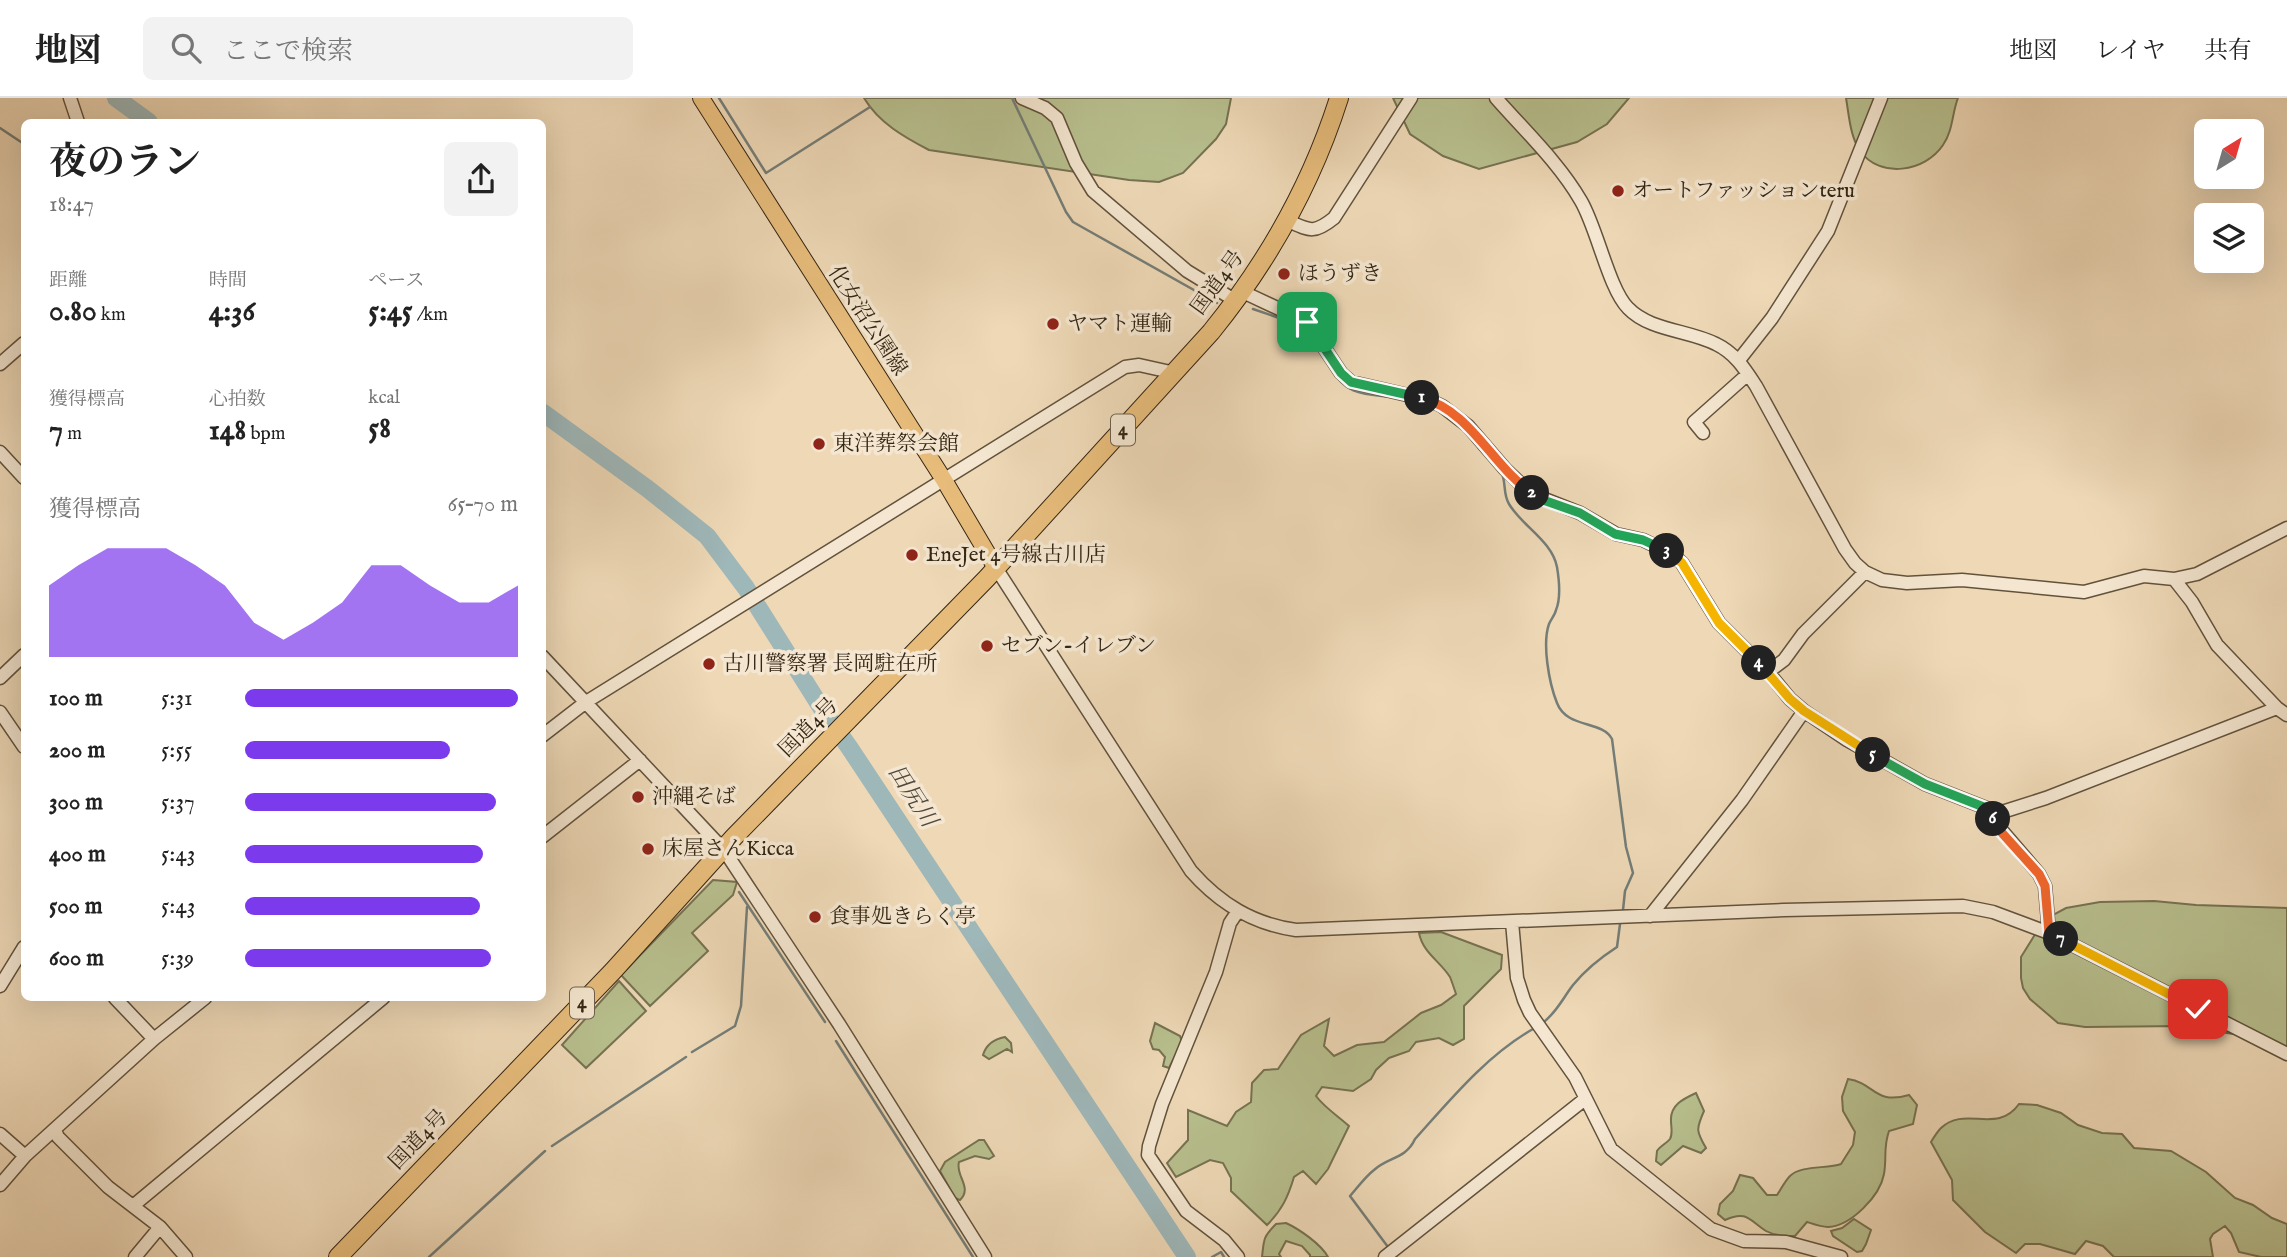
<!DOCTYPE html>
<html lang="ja">
<meta charset="utf-8">
<style>
body{margin:0;font-family:"IM FELL English","Noto Serif JP",serif;background:#f2f2f2;color:#222;height:100vh;display:flex;flex-direction:column;font-size:26px;white-space:nowrap}
*{box-sizing:border-box;margin:0}
p{font-size:23px;color:#767676}
.icon{flex:none;width:38px;height:38px;fill:none;stroke:currentColor;stroke-width:2;stroke-linecap:round;stroke-linejoin:round}
.map{position:relative;flex:1;overflow:hidden}
.side{position:absolute;left:21px;top:21px;width:525px;height:882px;display:flex;flex-direction:column;background:#fff;border-radius:10px;box-shadow:0 7px 28px #0002}
.side>*{flex:none}
.needle{width:46px;rotate:37deg}
.controls{position:absolute;left:2194px;top:21px;display:grid;gap:14px}
.controls a{display:grid;place-items:center;width:70px;height:70px;border-radius:10px;background:#fff;box-shadow:0 7px 28px #0002;font-size:35px}
.pin{position:absolute;display:grid;place-items:center;width:60px;height:60px;color:#fff;margin:-30px;border-radius:14px;box-shadow:0 4px 10px #0006}
.km{position:absolute;width:35px;height:35px;margin:-18px;border-radius:50%;background:#222;color:#fff;font-size:19px;line-height:35px;text-align:center}
.round{display:grid;place-items:center;flex:none;width:74px;height:74px;border-radius:10px;background:#f2f2f2}
.overview{display:flex;align-items:center;justify-content:space-between;height:119px;padding:0 28px}
h1{font-size:38px;font-weight:700;line-height:52px}
.figures{display:grid;grid-template-columns:repeat(3,1fr);gap:10px;height:119px;padding:7px 28px}
.figures div{display:grid;align-content:center}
.figures b{font-size:30px;font-weight:700}
.figures small{font-size:19px;font-weight:400}
.figures p{font-size:19px}
.chart{height:196px;padding:14px 28px}
.chart p{display:flex;justify-content:space-between}
.chart svg{width:100%;height:126px;margin-top:7px;fill:#7c3aed;opacity:.7}
ul{padding:0 28px;list-style:none;font-size:23px}
li{display:grid;grid-template-columns:112px 84px 1fr;align-items:center;height:52px}
li i{height:18px;border-radius:9px;background:#7c3aed}
header{display:flex;align-items:center;gap:42px;box-sizing:border-box;height:98px;padding:0 35px;background:#fff;border-bottom:2px solid #e0e0e0}
header strong{font-size:33px}
nav{display:flex;gap:38px;margin-inline-start:auto;font-size:24px}
.search{width:490px;height:63px;background:#f2f2f2;display:flex;align-items:center;gap:18px;box-sizing:border-box;padding:0 24px;border-radius:10px;color:#767676;font-size:26px}
.map>svg:first-child{display:block}
.green{fill:#b8bf8e;stroke:#767251;stroke-width:2}
.lines{fill:none;stroke-linecap:round;stroke-linejoin:round}
.stream{stroke:#747d77;stroke-width:2.5}
.river{stroke:#9eb7b9;stroke-width:18}
.minor-casing{stroke:#62523c;stroke-width:15}
.major-casing{stroke:#342614;stroke-width:18}
.highway-casing{stroke:#342614;stroke-width:20}
.minor{stroke:#f4e6d0;stroke-width:12}
.major{stroke:#e7bc7b;stroke-width:16}
.highway{stroke:#e7bc7b;stroke-width:18}
.split-1-casing{stroke:#fff;stroke-width:14}
.split-2-casing{stroke:#fff;stroke-width:14}
.split-3-casing{stroke:#fff;stroke-width:14}
.split-4-casing{stroke:#fff;stroke-width:14}
.split-5-casing{stroke:#fff;stroke-width:14}
.split-6-casing{stroke:#fff;stroke-width:14}
.split-7-casing{stroke:#fff;stroke-width:14}
.split-8-casing{stroke:#fff;stroke-width:14}
.split-1{stroke:#22a559;stroke-width:9}
.split-2{stroke:#f0652b;stroke-width:9}
.split-3{stroke:#22a559;stroke-width:9}
.split-4{stroke:#f5b400;stroke-width:9}
.split-5{stroke:#f5b400;stroke-width:9}
.split-6{stroke:#22a559;stroke-width:9}
.split-7{stroke:#f0652b;stroke-width:9}
.split-8{stroke:#f5b400;stroke-width:9}
.poi-dot{fill:#8f2418;stroke:#f4e6d0;stroke-width:2.5}
.labels{text-anchor:middle;dominant-baseline:central;stroke-width:7;stroke-linejoin:round;paint-order:stroke}
.shield{fill:#f4e6d0;stroke:#6e604c;stroke-width:2}
.shield-label{font-size:19px;font-weight:bold;fill:#342614}
.poi-label{font-size:21px;fill:#342614;stroke:#f4e6d0;text-anchor:start}
.street-label{font-size:21px;fill:#342614;stroke:#f4e6d0}
.water-label{font-size:23px;font-style:italic;fill:#4e4a3d;stroke:#f4e6d0}
</style>
<header>
<strong>地図</strong>
<div class="search"><svg class="icon" aria-label="search" viewBox="0 0 24 24"><circle cx="10" cy="10" r="6"/><path d="M15 15l6 6"/></svg>ここで検索</div>
<nav><a>地図</a><a>レイヤ</a><a>共有</a></nav>
</header>
<div class="map">
<svg width="2287" height="1159" viewBox="0 0 2287 1159">
<rect width="100%" height="100%" fill="#eed8b6"/>
<filter id="stains"><feTurbulence type="fractalNoise" baseFrequency=".00286" numOctaves="4"/><feColorMatrix values="0 0 0 0 .2 0 0 0 0 .09 0 0 0 0 .02 0 0 0 .5 -.17"/></filter>
<radialGradient id="worn" r=".72"><stop offset=".6" stop-color="#630" stop-opacity="0"/><stop offset="1" stop-color="#630" stop-opacity=".3"/></radialGradient>
<path class="green" d="M 864,0 L 1231,0 L 1226,26 L 1216,41 L 1183,75 L 1159,84 L 1129,82 L 929,52 C 904,39 879,25 864,0 Z
M 1393,0 L 1629,0 L 1607,26 L 1577,44 L 1479,71 L 1443,58 L 1410,36 Z
M 1846,0 L 1958,0 C 1952,15 1953,33 1943,47 C 1925,74 1880,81 1860,53 C 1850,38 1849,17 1846,0 Z
M 713,782 L 737,784 L 733,797 L 692,835 L 708,853 L 650,908 L 621,877 Z
M 2154,803 L 2196,807 L 2287,810 L 2287,951 L 2246,938 L 2183,928 L 2085,929 L 2058,925 L 2030,901 L 2023,890 L 2021,880 L 2021,859 L 2034,838 L 2051,818 L 2066,810 L 2100,804 Z
M 1441,834 L 1502,857 L 1501,871 L 1464,908 L 1464,941 L 1453,947 L 1439,940 L 1416,944 L 1409,953 L 1389,960 L 1376,972 L 1371,981 L 1353,993 L 1322,989 L 1316,998 C 1325,1010 1338,1018 1349,1028 L 1328,1071 L 1316,1086 L 1303,1073 L 1294,1079 C 1288,1099 1282,1112 1267,1127 L 1231,1093 L 1231,1080 L 1223,1065 L 1210,1062 L 1176,1079 L 1167,1065 L 1188,1042 L 1188,1012 L 1227,1028 L 1236,1014 L 1251,1004 L 1252,985 L 1264,972 L 1278,971 L 1301,937 L 1329,921 L 1324,948 L 1334,958 L 1357,947 L 1384,944 L 1421,915 L 1441,907 L 1456,896 C 1454,890 1452,884 1450,879 C 1440,863 1423,855 1419,835 Z
M 619,883 L 646,913 L 586,970 L 562,947 Z
M 1155,925 L 1180,938 L 1182,944 L 1169,970 L 1163,968 L 1165,959 L 1159,952 L 1153,951 L 1150,943 Z
M 1005,939 L 1011,945 L 1012,954 L 1007,951 L 989,961 L 983,957 C 986,947 994,941 1005,939 Z
M 1848,981 C 1875,985 1874,1007 1909,997 L 1917,1007 L 1913,1026 L 1889,1033 C 1883,1050 1887,1059 1884,1076 C 1880,1098 1851,1128 1828,1129 C 1821,1129 1813,1126 1807,1124 L 1795,1138 C 1785,1138 1775,1138 1766,1133 C 1749,1122 1747,1112 1725,1122 L 1718,1116 L 1720,1106 L 1733,1093 L 1740,1077 L 1753,1080 L 1767,1097 L 1777,1097 C 1781,1091 1785,1083 1790,1078 C 1801,1067 1827,1071 1841,1066 L 1853,1047 L 1855,1034 L 1843,1013 L 1842,999 Z
M 1696,995 L 1704,1013 C 1696,1031 1696,1033 1706,1050 L 1701,1055 L 1683,1048 L 1661,1067 L 1656,1063 L 1657,1053 C 1660,1048 1667,1045 1670,1041 C 1673,1036 1671,1029 1671,1023 C 1670,1007 1683,1001 1696,995 Z
M 2019,1006 L 2037,1007 L 2061,1015 L 2078,1027 L 2102,1035 L 2122,1036 L 2134,1050 L 2171,1053 L 2206,1074 L 2235,1100 L 2253,1107 L 2272,1120 L 2287,1126 L 2287,1159 L 2261,1159 L 2239,1154 L 2231,1135 L 2225,1128 L 2213,1136 L 2210,1141 L 2213,1159 L 2114,1159 L 2103,1148 L 2086,1143 L 2075,1156 L 2040,1146 L 2025,1146 L 2016,1155 L 1985,1134 L 1953,1102 L 1952,1082 L 1931,1044 C 1934,1039 1937,1034 1941,1030 C 1965,1007 1997,1037 2019,1006 Z
M 979,1042 L 984,1042 L 994,1058 L 989,1061 L 975,1058 L 959,1064 C 955,1078 973,1089 960,1102 L 955,1100 L 940,1073 L 945,1064 Z
M 1854,1121 L 1871,1132 L 1866,1146 L 1862,1153 L 1857,1154 L 1833,1138 L 1831,1133 L 1842,1130 Z
M 1286,1125 C 1299,1131 1321,1146 1328,1159 L 1310,1159 L 1310,1157 L 1302,1148 L 1286,1143 L 1279,1156 L 1281,1159 L 1262,1159 C 1264,1141 1263,1139 1276,1126 Z"/>
<g class="lines">
<path class="stream" d="M 719,0 L 766,75 L 870,9
M 1012,0 L 1066,114 L 1073,124 L 1217,205
M 0,30 L 24,46
M 1253,211 L 1294,225 L 1305,231
M 1330,269 C 1347,297 1361,296 1391,299
M 1474,344 L 1483,355
M 1502,376 C 1506,385 1503,396 1509,406 C 1522,428 1552,443 1557,469 C 1559,481 1561,500 1556,512 C 1555,517 1551,521 1549,526 C 1542,546 1549,585 1557,605 C 1567,631 1602,622 1612,641 L 1626,749 L 1633,775 L 1625,793 L 1623,812
M 739,794 L 825,924
M 1545,923 C 1558,912 1563,900 1573,887 C 1586,871 1600,860 1617,849 L 1620,826
M 836,943 L 973,1159
M 692,954 L 735,928 L 741,908 L 747,809
M 552,1048 L 686,959
M 1388,1149 L 1350,1098 C 1358,1089 1365,1079 1374,1072 C 1388,1059 1406,1061 1415,1041 C 1450,1002 1487,957 1533,931
M 429,1159 L 545,1053
M 1212,1159 L 1221,1154 L 1224,1159"/>
<path class="river" d="M 116,0 L 149,24
M 542,314 L 648,391 L 707,438 L 746,490 L 824,614 L 849,649 L 1187,1159"/>
<g class="minor-casing">
<path id="minor" d="M 70,0 L 78,24
M 1022,0 L 1045,10 L 1057,20 L 1076,65 L 1093,93 L 1187,173 L 1236,203
M 1496,0 C 1525,33 1559,65 1581,103 C 1597,130 1609,191 1628,210 C 1650,233 1689,232 1716,246 C 1735,255 1745,271 1756,288 L 1845,451 L 1855,465 L 1865,474 L 1882,482 L 1907,485 L 1962,482 L 2084,494 L 2144,478 L 2174,481 L 2192,504 L 2217,547 L 2277,610 L 2287,617
M 1286,122 C 1309,132 1313,137 1334,120 L 1411,0
M 1243,194 L 1307,224 L 1341,275 L 1351,284 L 1429,302 L 1442,308 L 1468,328 L 1505,371 L 1524,389 L 1537,398 L 1580,415 L 1616,436 L 1643,442 L 1672,456 L 1682,465 L 1719,525 L 1768,574 L 1790,601 L 1804,613 L 1847,642 L 1925,686 L 1999,715
M 1739,262 L 1772,220 L 1828,133 L 1881,0
M 0,266 L 24,245
M 1703,335 L 1694,324 L 1748,276
M 0,354 L 24,380
M 996,470 L 1191,773 C 1220,806 1253,826 1296,832 L 1784,812 L 1963,808 L 1993,814 L 2049,835 L 2287,956
M 2174,481 L 2197,476 L 2287,430
M 542,558 L 724,752 L 839,926 L 985,1159
M 1768,574 L 1784,562 L 1803,536 L 1865,474
M 0,580 L 24,557
M 0,614 L 24,649
M 542,638 L 586,604 L 1125,269 L 1139,267 L 1175,275
M 542,739 L 640,662
M 1238,813 L 1230,825 L 1216,874 L 1162,1006 L 1149,1048 L 1148,1057 L 1186,1113 L 1224,1142 L 1238,1159
M 1650,818 L 1742,702 L 1804,613
M 1512,824 L 1517,880 L 1524,902 L 1530,915 L 1575,979 L 1611,1051 L 1711,1131 L 1744,1143 L 1786,1144 L 1841,1159
M 2049,835 L 2045,788 L 2039,776 L 1992,721 L 1999,715 L 2046,700 L 2277,610
M 0,888 L 24,849
M 115,900 L 154,941
M 55,1032 L 58,1039 L 108,1089 L 160,1129 L 186,1159
M 0,1036 L 25,1058
M 0,1087 L 25,1058 L 154,941 L 205,900
M 134,1107 L 383,900
M 135,1159 L 160,1129
M 1385,1159 L 1585,1001"/>
</g>
<g class="major-casing">
<path id="major" d="M 701,0 L 944,382 L 996,470"/>
</g>
<g class="highway-casing">
<path id="highway" d="M 338,1159 L 613,873 L 734,739 L 987,480 L 1211,234 C 1267,165 1312,85 1339,0"/>
</g>
<use href="#minor" class="minor"/>
<use href="#major" class="major"/>
<use href="#highway" class="highway"/>
</g>
<g class="lines">
<g class="split-1-casing">
<path id="split-1" d="M 1307,224 L 1341,275 L 1351,284 L 1422,300"/>
</g>
<g class="split-2-casing">
<path id="split-2" d="M 1422,300 C 1471,313 1492,368 1532,395"/>
</g>
<g class="split-3-casing">
<path id="split-3" d="M 1532,395 L 1546,403 L 1580,415 L 1615,436 L 1643,442 L 1667,453"/>
</g>
<g class="split-4-casing">
<path id="split-4" d="M 1667,453 L 1682,465 L 1719,525 L 1759,565"/>
</g>
<g class="split-5-casing">
<path id="split-5" d="M 1759,565 L 1790,601 L 1804,613 L 1873,657"/>
</g>
<g class="split-6-casing">
<path id="split-6" d="M 1873,657 L 1925,686 L 1999,715 L 1993,721"/>
</g>
<g class="split-7-casing">
<path id="split-7" d="M 1993,721 L 1994,726 L 2039,776 L 2045,788 L 2049,835 L 2061,841"/>
</g>
<g class="split-8-casing">
<path id="split-8" d="M 2061,841 L 2198,911"/>
</g>
<use href="#split-1" class="split-1"/>
<use href="#split-2" class="split-2"/>
<use href="#split-3" class="split-3"/>
<use href="#split-4" class="split-4"/>
<use href="#split-5" class="split-5"/>
<use href="#split-6" class="split-6"/>
<use href="#split-7" class="split-7"/>
<use href="#split-8" class="split-8"/>
</g>
<g class="poi-dot">
<circle cx="1618" cy="93" r="7"/>
<circle cx="1284" cy="176" r="7"/>
<circle cx="1053" cy="226" r="7"/>
<circle cx="819" cy="346" r="7"/>
<circle cx="912" cy="457" r="7"/>
<circle cx="987" cy="548" r="7"/>
<circle cx="709" cy="566" r="7"/>
<circle cx="638" cy="699" r="7"/>
<circle cx="648" cy="751" r="7"/>
<circle cx="815" cy="819" r="7"/>
</g>
<g class="labels">
<g class="shield">
<rect x="1111" y="316.5" width="24" height="31" rx="5"/>
<rect x="570" y="889.5" width="24" height="31" rx="5"/>
</g>
<g class="shield-label">
<text x="1123" y="332">4</text>
<text x="582" y="905">4</text>
</g>
<g class="poi-label">
<text x="1632" y="93">オートファッションteru</text>
<text x="1298" y="176">ほうずき</text>
<text x="1067" y="226">ヤマト運輸</text>
<text x="833" y="346">東洋葬祭会館</text>
<text x="926" y="457">EneJet 4号線古川店</text>
<text x="1001" y="548">セブン-イレブン</text>
<text x="723" y="566">古川警察署 長岡駐在所</text>
<text x="652" y="699">沖縄そば</text>
<text x="662" y="751">床屋さんKicca</text>
<text x="829" y="819">食事処きらく亭</text>
</g>
<g class="street-label">
<text transform="translate(1218 185) rotate(-54)">国道4号</text>
<text transform="translate(867 223) rotate(57)">化女沼公園線</text>
<text transform="translate(809 630) rotate(-45)">国道4号</text>
<text transform="translate(419 1042) rotate(-46)">国道4号</text>
</g>
<g class="water-label">
<text transform="translate(912 698) rotate(57)">田尻川</text>
</g>
</g>
<rect width="100%" height="100%" filter="url(#stains)"/>
<rect width="100%" height="100%" fill="url(#worn)"/>
</svg>
<div class="controls">
<a><svg class="needle" viewBox="-14 -14 28 28"><path d="M0-13l5 13h-10z" fill="#e53935"/><path d="M0 13l5-13h-10z" fill="#767676"/></svg></a>
<a><svg class="icon" aria-label="layers" viewBox="0 0 24 24"><path d="M12 4l9 5-9 5-9-5zM3 14l9 5 9-5"/></svg></a>
</div>
<div class="pin" style="left:1307px;top:224px;background:#1e9e55"><svg class="icon" aria-label="arrive" viewBox="0 0 24 24"><path d="M6 21V4h12l-3 4 3 4H6"/></svg></div>
<div class="pin" style="left:2198px;top:911px;background:#d93025"><svg class="icon" aria-label="check" viewBox="0 0 24 24"><path d="M5 12l5 5 9-10"/></svg></div>
<b class="km" style="left:1422px;top:300px">1</b>
<b class="km" style="left:1532px;top:395px">2</b>
<b class="km" style="left:1667px;top:453px">3</b>
<b class="km" style="left:1759px;top:565px">4</b>
<b class="km" style="left:1873px;top:657px">5</b>
<b class="km" style="left:1993px;top:721px">6</b>
<b class="km" style="left:2061px;top:841px">7</b>
<section class="side">
<div class="overview"><div><h1>夜のラン</h1><p>18:47</p></div><a class="round"><svg class="icon" aria-label="share" viewBox="0 0 24 24"><path d="M12 15V3M7 8l5-5 5 5M5 13v7h14v-7"/></svg></a></div>
<div class="figures">
<div><p>距離</p><b>0.80<small> km</small></b></div>
<div><p>時間</p><b>4:36</b></div>
<div><p>ペース</p><b>5:45<small> /km</small></b></div>
</div>
<div class="figures">
<div><p>獲得標高</p><b>7<small> m</small></b></div>
<div><p>心拍数</p><b>148<small> bpm</small></b></div>
<div><p>kcal</p><b>58</b></div>
</div>
<div class="chart"><p><span>獲得標高</span>65–70 m</p>
<svg viewBox="0 0 160 44" preserveAspectRatio="none"><path d="M0 44V19L10 12L20 6L30 6L40 6L50 12L60 19L70 32L80 38L90 32L100 25L110 12L120 12L130 19L140 25L150 25L160 19V44z"/></svg>
</div>
<ul>
<li><b>100 m</b>5:31<i style="width:100%"></i></li>
<li><b>200 m</b>5:55<i style="width:75%"></i></li>
<li><b>300 m</b>5:37<i style="width:92%"></i></li>
<li><b>400 m</b>5:43<i style="width:87%"></i></li>
<li><b>500 m</b>5:43<i style="width:86%"></i></li>
<li><b>600 m</b>5:39<i style="width:90%"></i></li>
</ul>
</section>
</div>
